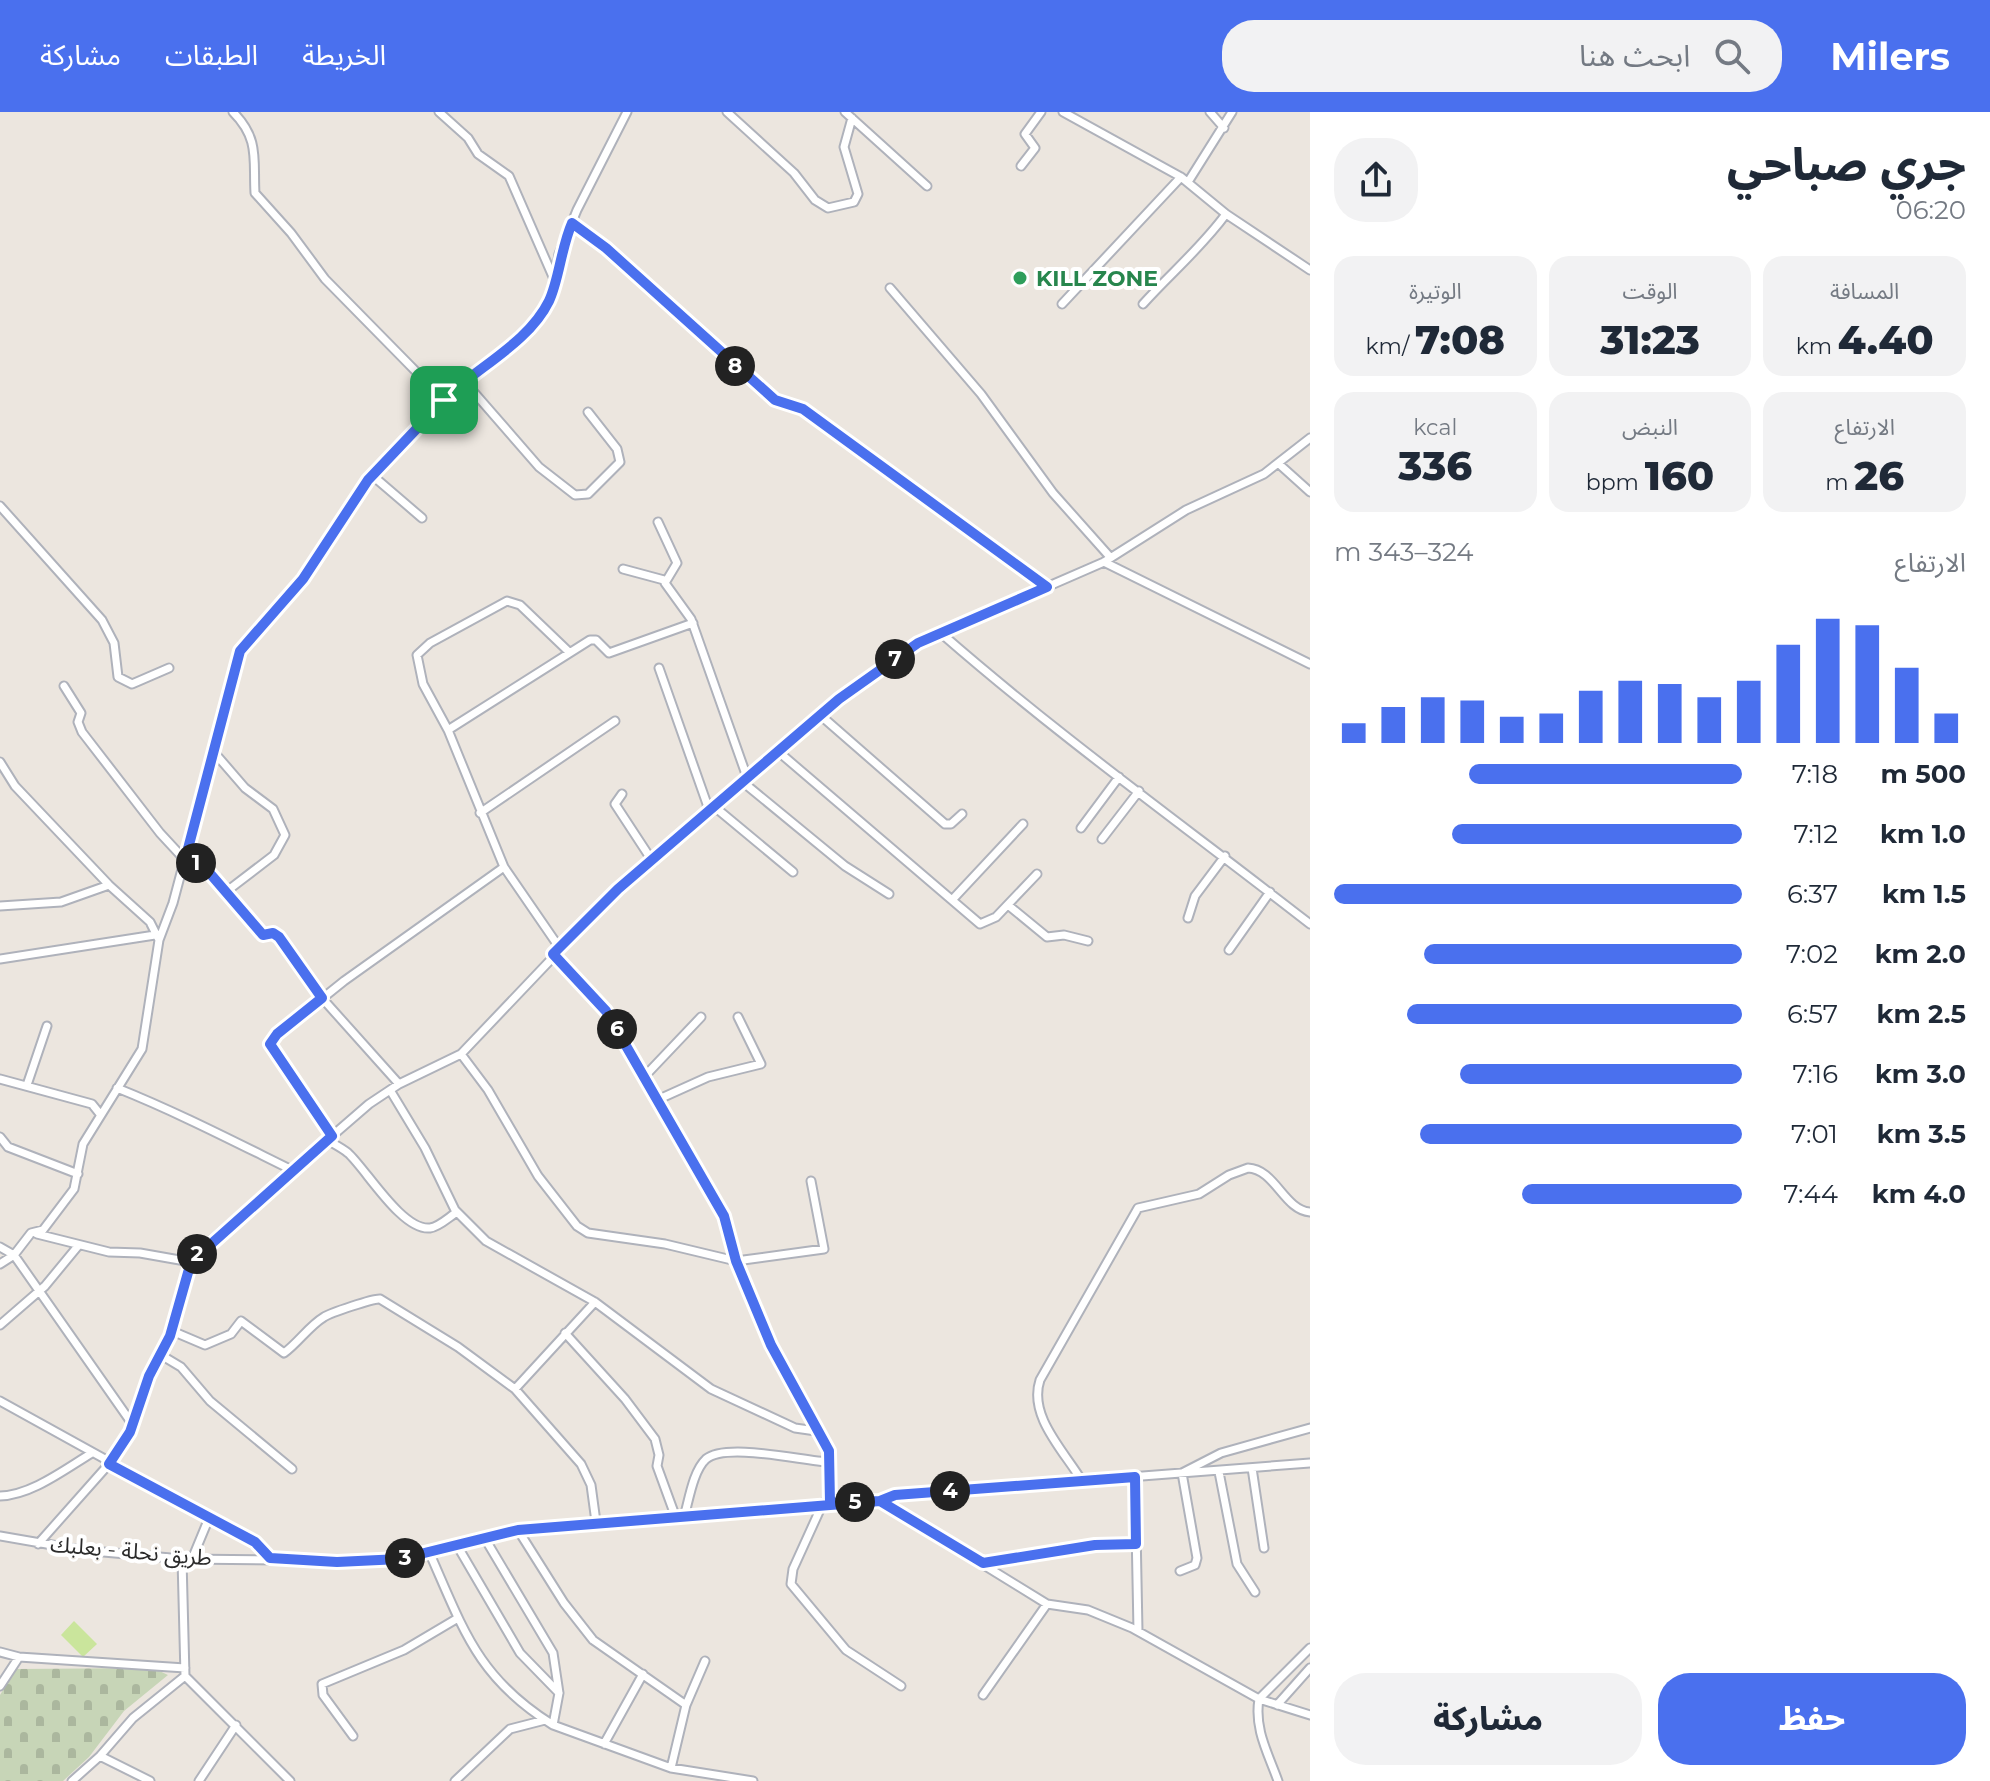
<!DOCTYPE html>
<html lang="ar">
<meta charset="utf-8">
<style>
body{margin:0;font-family:Montserrat,"Noto Sans Arabic",sans-serif;background:#f2f2f3;color:#1f2937;direction:rtl;height:100vh;display:flex;flex-direction:column;font-size:30px;white-space:nowrap}
*{box-sizing:border-box;margin:0}
p{font-size:26px;color:#747a83}
.icon{flex:none;width:44px;height:44px;fill:none;stroke:currentColor;stroke-width:2;stroke-linecap:round;stroke-linejoin:round}
.map{position:relative;flex:1;overflow:hidden;direction:ltr}
.sheet{display:flex;flex-direction:column;background:#fff;width:680px}
.sheet>*{flex:none}
.pin{position:absolute;display:grid;place-items:center;width:68px;height:68px;color:#fff;margin:-34px;border-radius:16px;box-shadow:0 4px 12px #0006}
.km{position:absolute;width:40px;height:40px;margin:-20px;border-radius:50%;background:#222;color:#fff;font-size:22px;line-height:40px;text-align:center}
.round{display:grid;place-items:center;flex:none;width:84px;height:84px;border-radius:32px;background:#f2f2f3}
.headline{display:flex;align-items:center;justify-content:space-between;height:136px;padding:0 24px}
h1{font-size:44px;font-weight:800;line-height:60px}
.stats{display:grid;grid-template-columns:repeat(3,1fr);gap:12px;height:136px;padding:8px 24px}
.stats div{display:grid;align-content:center;border-radius:20px;background:#f2f2f3;text-align:center}
.stats b{font-size:40px;font-weight:800}
.stats small{font-size:22px;font-weight:400}
.stats p{font-size:22px}
.chart{height:224px;padding:16px 24px}
.chart p{display:flex;justify-content:space-between}
.chart svg{width:100%;height:144px;margin-top:8px;stroke:#4a70ee;stroke-width:6}
.button{display:flex;gap:16px;margin-top:auto;padding:16px 24px}
.button a{flex:1;height:92px;border-radius:32px;background:#4a70ee;color:#fff;font-size:32px;font-weight:800;line-height:92px;text-align:center}
.button a+a{background:#f2f2f3;color:#1f2937}
ul{padding:0 24px;list-style:none;font-size:26px}
li{display:grid;grid-template-columns:128px 96px 1fr;align-items:center;height:60px}
li i{height:20px;border-radius:10px;background:#4a70ee}
header{display:flex;align-items:center;gap:48px;box-sizing:border-box;height:112px;padding:0 40px;background:#4a70ee;color:#fff}
header strong{font-size:38px}
nav{display:flex;gap:44px;margin-inline-start:auto;font-size:28px}
.search{width:560px;height:72px;background:#f2f2f3;display:flex;align-items:center;gap:20px;box-sizing:border-box;padding:0 28px;border-radius:32px;color:#747a83;font-size:30px}
main{display:flex;flex:1;min-height:0}
.map>svg:first-child{display:block}
.cemetery{fill:url(#cemetery-stones)}
.pitch{fill:#cae59c}
.lines{fill:none;stroke-linecap:round;stroke-linejoin:round}
.minor-casing{stroke:#afb2bb;stroke-width:11}
.minor{stroke:#fff;stroke-width:7}
.route-casing{stroke:#fff;stroke-width:16}
.route{stroke:#4a70ee;stroke-width:10}
.leisure-dot{fill:#2e9e5b;stroke:#fff;stroke-width:3}
.labels{text-anchor:middle;dominant-baseline:central;stroke-width:8;stroke-linejoin:round;paint-order:stroke}
.leisure-label{font-size:22px;font-weight:bold;fill:#27864d;stroke:#fff;text-anchor:start}
.street-label{font-size:22px;fill:#2b2b2b;stroke:#fff}
</style>
<header>
<strong>Milers</strong>
<div class="search"><svg class="icon" aria-label="search" viewBox="0 0 24 24"><circle cx="10" cy="10" r="6"/><path d="M15 15l6 6"/></svg>ابحث هنا</div>
<nav><a>الخريطة</a><a>الطبقات</a><a>مشاركة</a></nav>
</header>
<main>
<section class="sheet">
<div class="headline"><div><h1>جري صباحي</h1><p>06:20</p></div><a class="round"><svg class="icon" aria-label="share" viewBox="0 0 24 24"><path d="M12 15V3M7 8l5-5 5 5M5 13v7h14v-7"/></svg></a></div>
<div class="stats">
<div><p>المسافة</p><b>4.40<small> km</small></b></div>
<div><p>الوقت</p><b>31:23</b></div>
<div><p>الوتيرة</p><b>7:08<small> /km</small></b></div>
</div>
<div class="stats">
<div><p>الارتفاع</p><b>26<small> m</small></b></div>
<div><p>النبض</p><b>160<small> bpm</small></b></div>
<div><p>kcal</p><b>336</b></div>
</div>
<div class="chart"><p><span>الارتفاع</span>324–343 m</p>
<svg viewBox="0 0 160 44" preserveAspectRatio="none"><path d="M5 44V38M15 44V33M25 44V30M35 44V31M45 44V36M55 44V35M65 44V28M75 44V25M85 44V26M95 44V30M105 44V25M115 44V14M125 44V6M135 44V8M145 44V21M155 44V35"/></svg>
</div>
<ul>
<li><b>500 m</b>7:18<i style="width:67%"></i></li>
<li><b>1.0 km</b>7:12<i style="width:71%"></i></li>
<li><b>1.5 km</b>6:37<i style="width:100%"></i></li>
<li><b>2.0 km</b>7:02<i style="width:78%"></i></li>
<li><b>2.5 km</b>6:57<i style="width:82%"></i></li>
<li><b>3.0 km</b>7:16<i style="width:69%"></i></li>
<li><b>3.5 km</b>7:01<i style="width:79%"></i></li>
<li><b>4.0 km</b>7:44<i style="width:54%"></i></li>
</ul>
<div class="button"><a>حفظ</a><a>مشاركة</a></div>
</section>
<div class="map">
<svg width="1310" height="1669" viewBox="0 0 1310 1669">
<defs>
<pattern id="cemetery-stones" width="16" height="16" patternUnits="userSpaceOnUse" patternTransform="scale(2)"><rect width="16" height="16" fill="#c7d5b7"/><path d="M2 7V4a2 2 0 0 1 4 0v3zM10 15v-3a2 2 0 0 1 4 0v3z" fill="#abb79e"/></pattern>
</defs>
<rect width="100%" height="100%" fill="#ece6df"/>
<path class="cemetery" d="M 153,1556 L 168,1563 L 124,1599 L 89,1645 L 63,1669 L 0,1669 L 0,1583 L 16,1557 Z"/>
<path class="pitch" d="M 74,1509 L 97,1532 L 83,1545 L 61,1523 Z"/>
<g class="lines">
<g class="minor-casing">
<path id="minor" d="M 233,0 C 260,27 253,48 255,81 L 291,121 L 325,167 L 444,288
M 439,0 L 468,26 L 478,42 L 509,64 L 554,167
M 727,0 L 794,61 L 815,88 L 828,96 L 854,90 L 858,82 L 844,35 L 852,6
M 845,0 L 927,74
M 1063,0 L 1181,65 L 1226,102 L 1310,158
M 1210,0 L 1224,16
M 1021,54 L 1035,36 L 1025,22 L 1041,0
M 1188,70 L 1232,0
M 572,111 L 606,136 L 775,288 L 803,297 L 1047,475
M 890,176 L 981,282 L 1053,381 L 1110,445
M 1062,192 L 1181,65
M 1143,192 C 1171,161 1201,136 1226,102
M 465,270 L 539,355 L 575,383 L 588,382 L 620,350 L 617,337 L 588,300
M 1279,352 L 1310,380
M 373,364 L 422,406
M 0,394 L 102,508 L 114,531 L 118,565 L 132,572 L 169,556
M 658,410 L 677,451 L 665,471 L 691,507 L 748,668
M 1104,450 L 1310,552
M 623,457 L 664,468
M 942,522 C 1060,625 1187,716 1310,812
M 659,556 L 707,692 L 708,703
M 64,574 L 81,601 L 78,610 L 82,620 L 160,721 L 185,748 L 207,758 L 258,819 L 263,823 L 273,821 L 279,825 L 322,886 L 399,972
M 819,602 L 945,712 L 951,712 L 962,702
M 448,618 L 590,528 L 596,528 L 609,541 L 693,511
M 213,639 L 245,676 L 273,697 L 285,723 L 274,743 L 227,779
M 780,641 L 980,812 L 996,805 L 1037,762
M 0,650 L 15,674 L 109,773 L 150,810 L 159,828
M 744,671 L 845,754 L 889,782
M 622,682 L 615,692 L 653,750
M 716,696 L 793,760
M 480,701 L 615,609
M 1081,716 L 1119,665
M 1102,727 L 1139,679
M 952,788 L 1023,712
M 1008,793 L 1047,825 L 1064,823 L 1088,829
M 0,794 L 61,790 L 109,773
M 1188,806 L 1195,784 L 1225,744
M 559,835 L 504,755 L 448,618 L 423,572 L 417,543 L 430,531 L 507,489 L 520,493 L 569,540
M 1229,838 L 1270,780
M 553,842 L 606,899 L 724,1104 L 736,1149 L 771,1233 L 829,1339 L 830,1391
M 0,847 L 155,823
M 461,942 L 488,978 L 538,1064 L 577,1114 L 588,1121 L 665,1132 L 736,1149 L 824,1137 L 811,1069
M 644,965 L 701,905
M 0,967 L 92,992 L 100,1002
M 27,973 L 47,914
M 117,976 C 177,1000 235,1030 294,1059
M 390,978 L 425,1036 L 455,1098 L 486,1129 L 595,1190 L 711,1277 L 795,1316 L 816,1319
M 657,988 L 708,965 L 761,952 L 738,905
M 332,1024 L 272,938 L 273,926 L 344,869 L 504,755
M 0,1025 L 8,1035 L 78,1062
M 327,1028 C 334,1032 342,1036 348,1041 C 366,1057 402,1119 430,1116 C 439,1115 449,1105 457,1100
M 37,1122 L 109,1140 L 140,1141 L 191,1150
M 0,1135 L 14,1143 L 133,1313
M 0,1152 L 14,1143 L 31,1121 L 43,1118 L 74,1077 L 83,1032 L 142,937 L 159,828 L 173,791 L 240,539 L 303,467 L 368,368 L 450,282 L 512,231 L 541,202 L 552,182 L 559,142 L 577,98 L 627,0
M 0,1213 L 45,1174 L 78,1134
M 172,1219 L 205,1233 L 231,1222 L 241,1209 L 284,1241 C 298,1231 309,1214 324,1205 C 330,1201 374,1186 380,1187 L 458,1235 L 515,1277 L 581,1352 L 591,1373 L 596,1410
M 565,1221 L 625,1287 L 655,1327 L 659,1343 L 657,1354 L 676,1406
M 161,1243 L 181,1255 L 210,1289 L 292,1357
M 515,1277 L 595,1190
M 0,1289 L 255,1430 L 270,1446
M 1252,1356 L 1264,1436
M 1219,1360 L 1237,1452 L 1255,1480
M 1135,1365 L 1138,1519
M 1082,1369 C 1064,1339 1028,1304 1040,1268 L 1138,1096 L 1199,1082 L 1229,1063 L 1248,1056 C 1275,1057 1284,1098 1310,1100
M 0,1384 C 32,1383 65,1357 92,1341
M 880,1389 L 1047,1492 L 1088,1498 L 1132,1516 L 1259,1587 C 1254,1617 1268,1641 1278,1669
M 823,1391 L 793,1457 L 791,1472 L 846,1538 L 901,1574
M 684,1405 C 689,1388 693,1359 706,1347 C 726,1330 803,1349 829,1350
M 518,1418 L 564,1491 L 593,1528 L 686,1593
M 0,1424 L 81,1438 L 182,1447 L 372,1449 L 430,1442 L 518,1418 L 880,1389 L 895,1383 L 1310,1351
M 484,1425 L 553,1541 L 559,1581 L 553,1613
M 38,1432 L 109,1352 L 130,1320 L 149,1264 L 170,1224 L 187,1158 L 205,1134 L 369,992 L 399,972 L 461,942 L 618,777 L 716,696 L 819,602 L 918,531 L 1104,450 L 1186,398 L 1264,362 L 1310,326
M 458,1435 L 520,1541 L 559,1581
M 430,1442 C 464,1519 478,1566 553,1613 L 671,1656 L 753,1669
M 192,1447 L 209,1406
M 985,1450 L 1095,1433 L 1136,1432
M 1180,1459 L 1195,1453 L 1197,1446 L 1182,1361 L 1221,1341 L 1310,1316
M 1310,1536 L 1259,1587 L 1310,1603
M 0,1540 L 19,1545 L 185,1556
M 185,1564 L 290,1669
M 0,1574 L 19,1545
M 983,1583 L 1047,1492
M 1277,1593 L 1310,1556
M 353,1624 L 323,1583 L 322,1572 L 404,1538 L 458,1506
M 604,1632 L 643,1562
M 100,1644 L 150,1669
M 671,1656 L 686,1593 L 705,1549
M 72,1669 L 100,1644 L 133,1606 L 185,1564 L 182,1447
M 199,1669 L 236,1613
M 455,1669 L 510,1617 L 545,1608"/>
</g>
<use href="#minor" class="minor"/>
</g>
<g class="lines">
<g class="route-casing">
<path id="route" d="M 444,288 L 368,368 L 303,467 L 240,539 L 185,748 L 207,758 L 263,823 L 273,821 L 279,825 L 322,886 L 277,922 L 270,932 L 332,1024 L 191,1150 L 170,1224 L 149,1264 L 130,1320 L 109,1352 L 255,1430 L 270,1446 L 337,1450 L 400,1447 L 518,1418 L 880,1389 L 895,1383 L 1135,1365 L 1136,1432 L 1095,1433 L 983,1451 L 880,1389 L 830,1391 L 829,1339 L 771,1233 L 736,1149 L 724,1104 L 606,899 L 553,842 L 618,777 L 839,587 L 918,531 L 1047,475 L 803,297 L 775,288 L 606,136 L 572,111 C 561,136 559,168 549,189 C 528,232 475,256 444,288"/>
</g>
<use href="#route" class="route"/>
</g>
<circle class="leisure-dot" cx="1020" cy="166" r="8"/>
<g class="labels">
<g class="leisure-label">
<text x="1036" y="166">KILL ZONE</text>
</g>
<g class="street-label">
<text transform="translate(131 1439) rotate(5)">طريق نحلة - بعلبك</text>
</g>
</g>
</svg>
<div class="pin" style="left:444px;top:288px;background:#1e9e55"><svg class="icon" aria-label="arrive" viewBox="0 0 24 24"><path d="M6 21V4h12l-3 4 3 4H6"/></svg></div>
<b class="km" style="left:196px;top:751px">1</b>
<b class="km" style="left:197px;top:1142px">2</b>
<b class="km" style="left:405px;top:1446px">3</b>
<b class="km" style="left:950px;top:1379px">4</b>
<b class="km" style="left:855px;top:1390px">5</b>
<b class="km" style="left:617px;top:917px">6</b>
<b class="km" style="left:895px;top:547px">7</b>
<b class="km" style="left:735px;top:254px">8</b>
</div>
</main>
